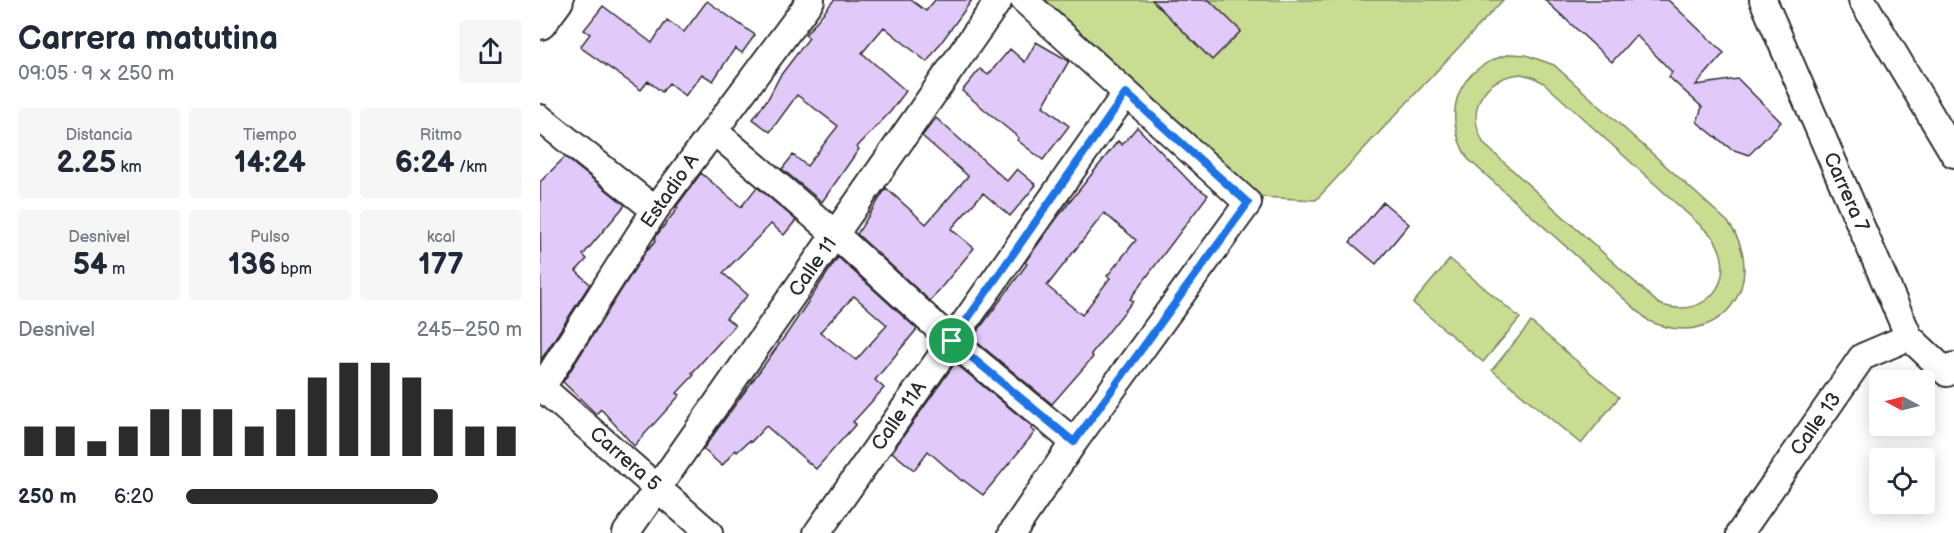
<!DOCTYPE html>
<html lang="es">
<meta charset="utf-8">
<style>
body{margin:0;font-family:"Balsamiq Sans",sans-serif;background:#f6f6f7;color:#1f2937;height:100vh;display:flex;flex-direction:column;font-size:22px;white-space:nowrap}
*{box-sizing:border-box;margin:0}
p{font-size:20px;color:#747a83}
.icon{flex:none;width:33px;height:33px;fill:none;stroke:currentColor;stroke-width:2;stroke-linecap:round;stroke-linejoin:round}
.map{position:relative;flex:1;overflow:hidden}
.drawer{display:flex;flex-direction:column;background:#fff;width:540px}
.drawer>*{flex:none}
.needle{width:39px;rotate:277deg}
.fabs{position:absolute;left:1329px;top:370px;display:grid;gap:12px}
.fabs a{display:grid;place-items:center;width:66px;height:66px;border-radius:6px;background:#fff;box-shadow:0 3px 15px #0003;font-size:30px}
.pin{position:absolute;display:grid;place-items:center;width:51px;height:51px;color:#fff;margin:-26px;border:3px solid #fff;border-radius:50%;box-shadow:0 2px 6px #0007}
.round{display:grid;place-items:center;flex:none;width:63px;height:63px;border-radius:6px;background:#f6f6f7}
.head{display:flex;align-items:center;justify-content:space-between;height:102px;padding:0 18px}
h1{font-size:33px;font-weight:800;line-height:45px}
.metrics{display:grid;grid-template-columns:repeat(3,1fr);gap:9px;height:102px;padding:6px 18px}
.metrics div{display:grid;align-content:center;border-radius:6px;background:#f6f6f7;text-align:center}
.metrics b{font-size:30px;font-weight:800}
.metrics small{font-size:16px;font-weight:400}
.metrics p{font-size:16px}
.chart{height:168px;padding:12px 18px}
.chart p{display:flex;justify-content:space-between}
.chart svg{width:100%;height:108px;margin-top:6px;stroke:#2b2b2b;stroke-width:6}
ul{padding:0 18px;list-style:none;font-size:20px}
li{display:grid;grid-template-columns:96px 72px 1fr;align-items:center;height:45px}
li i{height:15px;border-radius:8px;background:#2b2b2b}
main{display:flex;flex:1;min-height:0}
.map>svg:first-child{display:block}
.green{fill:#c8dd92;stroke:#7a845e;stroke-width:1.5;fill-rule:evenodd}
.building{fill:#e1c9fa;stroke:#2b2b2b;stroke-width:1.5;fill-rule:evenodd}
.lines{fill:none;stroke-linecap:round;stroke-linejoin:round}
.minor-casing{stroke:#2b2b2b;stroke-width:30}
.tertiary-casing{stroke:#2b2b2b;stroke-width:36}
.minor{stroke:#fff;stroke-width:26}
.tertiary{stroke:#fff;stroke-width:32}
.route-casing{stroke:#fff;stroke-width:12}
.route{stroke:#1a73e8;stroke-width:8}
.labels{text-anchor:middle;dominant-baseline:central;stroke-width:4.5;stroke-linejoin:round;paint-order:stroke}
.street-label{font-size:20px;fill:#2b2b2b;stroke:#fff}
</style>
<main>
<section class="drawer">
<div class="head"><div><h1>Carrera matutina</h1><p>09:05 · 9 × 250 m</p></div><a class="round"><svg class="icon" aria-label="share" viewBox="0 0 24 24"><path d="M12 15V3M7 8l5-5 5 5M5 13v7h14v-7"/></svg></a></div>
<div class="metrics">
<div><p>Distancia</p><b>2.25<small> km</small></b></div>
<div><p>Tiempo</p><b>14:24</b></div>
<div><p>Ritmo</p><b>6:24<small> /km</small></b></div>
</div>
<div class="metrics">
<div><p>Desnivel</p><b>54<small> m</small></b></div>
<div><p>Pulso</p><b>136<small> bpm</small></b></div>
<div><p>kcal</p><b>177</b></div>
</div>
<div class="chart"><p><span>Desnivel</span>245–250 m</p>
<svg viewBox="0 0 160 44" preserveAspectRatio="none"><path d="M5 44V32M15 44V32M25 44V38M35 44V32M45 44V25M55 44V25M65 44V25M75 44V32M85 44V25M95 44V12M105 44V6M115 44V6M125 44V12M135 44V25M145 44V32M155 44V32"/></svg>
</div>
<ul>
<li><b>250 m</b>6:20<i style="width:75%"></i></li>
</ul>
</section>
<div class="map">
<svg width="1414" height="533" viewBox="0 0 1414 533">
<rect width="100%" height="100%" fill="#fff"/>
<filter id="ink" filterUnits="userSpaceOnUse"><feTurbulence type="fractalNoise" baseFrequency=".0167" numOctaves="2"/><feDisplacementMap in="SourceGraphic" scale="12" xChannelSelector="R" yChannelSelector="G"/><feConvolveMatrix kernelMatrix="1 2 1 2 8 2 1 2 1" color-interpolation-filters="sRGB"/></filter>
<g filter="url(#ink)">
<path class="green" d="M 499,0 L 963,0 L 776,200 L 719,197 Z
M 971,54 L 986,55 L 1014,65 L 1188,222 C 1232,282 1179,353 1109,321 L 928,159 C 900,113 917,66 971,54 ZM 981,74 L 993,77 L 1004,83 L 1172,236 C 1201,277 1167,322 1119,304 L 944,144 C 925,110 942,78 981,74 Z
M 910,259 L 980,318 L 943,362 L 873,303 Z
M 991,322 L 1079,397 L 1041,444 L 952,370 Z"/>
<path class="building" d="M 294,0 L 371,0 L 386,11 L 395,0 L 432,0 L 387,62 L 344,27 L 322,53 L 366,91 L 351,111 L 317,147 L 319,149 L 282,202 L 242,169 L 253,155 L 267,166 L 298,126 L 257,95 L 230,132 L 213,119 L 229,97 L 240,76 L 269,38 L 265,35 Z
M 612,0 L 669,0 L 701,31 L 672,60 Z
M 1005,0 L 1128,0 L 1184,53 L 1156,85 L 1198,79 L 1241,122 L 1209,155 L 1191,149 L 1157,122 L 1162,107 L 1129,77 L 1132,72 L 1096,35 L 1072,62 Z
M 167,1 L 215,35 L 202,53 L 195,48 L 173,81 L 162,74 L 145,96 L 129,83 L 122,92 L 108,81 L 101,90 L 40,47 L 50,34 L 44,30 L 63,6 L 112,43 L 127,20 L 144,32 Z
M 496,42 L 529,61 L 503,106 L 529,126 L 503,160 L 477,140 L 479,138 L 422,91 L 440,69 L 448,75 L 470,49 L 485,62 Z
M 396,118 L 467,181 L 477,169 L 496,185 L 470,216 L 443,193 L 411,229 L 434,248 L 390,301 L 317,234 L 346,188 L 386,224 L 428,176 L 382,136 Z
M 597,127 L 651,183 L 668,195 L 590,299 L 593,301 L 551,354 L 553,357 L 512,404 L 433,339 L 434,336 L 487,264 L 485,262 L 517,218 L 578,141 L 582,145 ZM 564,213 L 596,240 L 567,276 L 570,278 L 542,315 L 507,286 Z
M 25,157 L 85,205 L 43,255 L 47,259 L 36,271 L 50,284 L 1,360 L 0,182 Z
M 161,173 L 201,207 L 217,187 L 256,220 L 244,235 L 231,224 L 183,273 L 208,295 L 186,318 L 195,325 L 152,373 L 154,375 L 137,393 L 140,395 L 94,446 L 61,409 L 56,414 L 23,382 L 106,251 L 115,242 L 116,236 L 138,208 L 136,207 Z
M 843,202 L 869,224 L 836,264 L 810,242 Z
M 298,257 L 377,329 L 335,380 L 344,388 L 313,422 L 316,424 L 276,469 L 226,426 L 211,442 L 209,441 L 197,452 L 195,450 L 182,466 L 163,449 L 248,332 ZM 314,296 L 347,325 L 316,360 L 280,332 Z
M 415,363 L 493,427 L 491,429 L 495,432 L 443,495 L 423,480 L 422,481 L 388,451 L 374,470 L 352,452 Z"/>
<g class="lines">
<g class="minor-casing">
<path id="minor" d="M 1223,0 L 1369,337 L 1407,373 L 1414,366
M 1322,0 L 1414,154
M 0,118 L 115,210
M 174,131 L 295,234 L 412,341 L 534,442
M 0,386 L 169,533
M 0,390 L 115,210 L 271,0
M 86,533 L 459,0
M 277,533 L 586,93
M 472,533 L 534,442 L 708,203 L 484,0
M 1200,533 L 1322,357 L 1369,337"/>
</g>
<g class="tertiary-casing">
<path id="tertiary" d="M 0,23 L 17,0"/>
</g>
<use href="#minor" class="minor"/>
<use href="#tertiary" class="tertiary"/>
</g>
</g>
<g class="lines" filter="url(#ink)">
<g class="route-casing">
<path id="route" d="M 586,93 L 708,203 L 534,442 L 412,341 Z"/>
</g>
<use href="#route" class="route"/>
</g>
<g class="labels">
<g class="street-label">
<text transform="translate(130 191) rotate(-55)">Estadio A</text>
<text transform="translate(1306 192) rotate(66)">Carrera 7</text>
<text transform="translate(273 267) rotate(-55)">Calle 11</text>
<text transform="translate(359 416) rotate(-55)">Calle 11A</text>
<text transform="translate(1276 424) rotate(-55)">Calle 13</text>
<text transform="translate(85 459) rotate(41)">Carrera 5</text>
</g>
</g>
</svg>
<div class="fabs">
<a><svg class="needle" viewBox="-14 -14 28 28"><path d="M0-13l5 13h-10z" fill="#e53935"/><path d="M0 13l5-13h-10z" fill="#747a83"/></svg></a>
<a><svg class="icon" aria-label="locate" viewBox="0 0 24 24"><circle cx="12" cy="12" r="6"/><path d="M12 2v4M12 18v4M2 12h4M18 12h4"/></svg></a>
</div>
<div class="pin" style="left:412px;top:341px;background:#1e9e55"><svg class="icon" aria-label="arrive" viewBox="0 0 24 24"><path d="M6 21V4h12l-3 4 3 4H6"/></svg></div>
</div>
</main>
